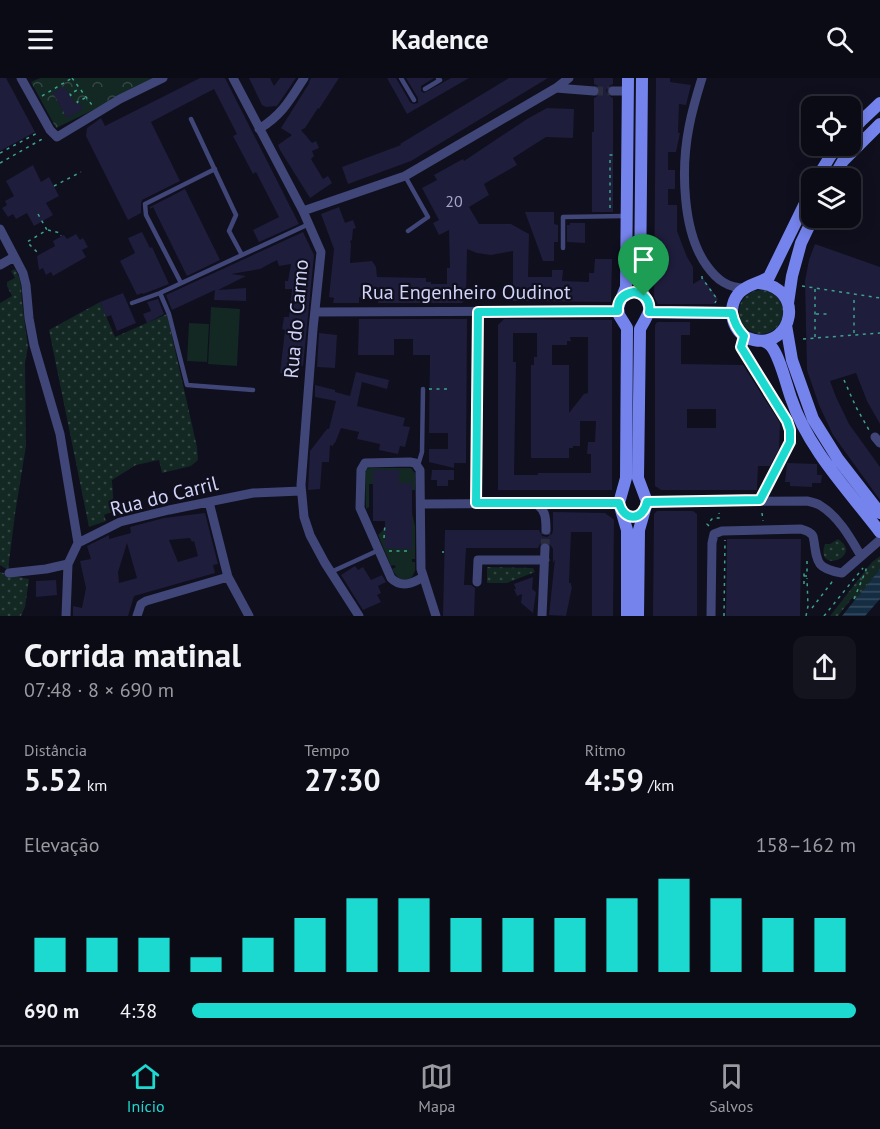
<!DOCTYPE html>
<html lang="pt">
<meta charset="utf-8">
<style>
body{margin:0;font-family:"PT Sans",sans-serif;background:#14141f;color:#f1f3f6;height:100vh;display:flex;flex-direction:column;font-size:22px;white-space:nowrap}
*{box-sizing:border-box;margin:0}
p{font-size:20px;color:#9a9ba1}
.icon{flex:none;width:33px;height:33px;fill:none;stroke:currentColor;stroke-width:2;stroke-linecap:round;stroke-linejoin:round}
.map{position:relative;height:538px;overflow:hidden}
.drawer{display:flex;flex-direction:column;background:#0b0b16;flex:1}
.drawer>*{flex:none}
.fabs{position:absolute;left:801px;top:18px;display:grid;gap:12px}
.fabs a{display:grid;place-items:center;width:60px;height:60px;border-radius:12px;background:#0b0b16;box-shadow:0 3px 15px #0003,0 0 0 2px #2b2b35;font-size:30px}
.pin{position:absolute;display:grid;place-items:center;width:51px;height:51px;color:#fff;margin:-62px -26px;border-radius:50% 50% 50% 0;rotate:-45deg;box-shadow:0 0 6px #0007}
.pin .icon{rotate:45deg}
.round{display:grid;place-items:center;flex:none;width:63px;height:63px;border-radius:12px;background:#14141f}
.head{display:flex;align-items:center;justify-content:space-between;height:102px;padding:0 24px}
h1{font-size:33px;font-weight:700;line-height:45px}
.stats{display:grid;grid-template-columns:repeat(3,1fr);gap:9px;height:102px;padding:6px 24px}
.stats div{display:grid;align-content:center}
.stats b{font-size:30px;font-weight:700}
.stats small{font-size:16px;font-weight:400}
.stats p{font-size:16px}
.chart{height:168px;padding:12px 24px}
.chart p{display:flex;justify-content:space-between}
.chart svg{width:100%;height:108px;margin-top:6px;stroke:#1ddad1;stroke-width:6}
ul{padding:0 24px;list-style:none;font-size:20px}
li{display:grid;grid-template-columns:96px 72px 1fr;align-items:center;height:45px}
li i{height:15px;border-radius:8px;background:#1ddad1}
header{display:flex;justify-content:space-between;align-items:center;height:78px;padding:0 24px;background:#0b0b16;font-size:27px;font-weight:700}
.dock{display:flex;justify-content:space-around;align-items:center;height:84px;border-top:2px solid #2b2b35;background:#0b0b16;font-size:16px;color:#9a9ba1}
.dock a{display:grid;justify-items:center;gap:3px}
.dock .active{color:#1ddad1}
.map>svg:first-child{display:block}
.grass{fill:url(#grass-dots)}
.park{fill:url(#park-crowns)}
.garden{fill:#132723}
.water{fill:url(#water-rules)}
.building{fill:#1f1d3c;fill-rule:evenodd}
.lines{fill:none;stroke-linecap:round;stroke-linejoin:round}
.street-tunnel{stroke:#2c2c3f;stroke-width:9;stroke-dasharray:9 4.5;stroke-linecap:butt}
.path{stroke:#3da28d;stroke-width:1.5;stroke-dasharray:3 4.5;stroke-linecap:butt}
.lane{stroke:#404677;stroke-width:4.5}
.street{stroke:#404677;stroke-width:9}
.secondary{stroke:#7584ed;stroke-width:12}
.route-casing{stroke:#fff;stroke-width:12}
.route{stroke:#1ddad1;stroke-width:8}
.labels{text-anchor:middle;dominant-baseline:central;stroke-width:4.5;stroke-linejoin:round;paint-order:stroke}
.number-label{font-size:16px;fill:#a5a6ca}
.street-label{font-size:20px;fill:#d2d3f9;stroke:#0f0f1e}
</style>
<header><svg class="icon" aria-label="menu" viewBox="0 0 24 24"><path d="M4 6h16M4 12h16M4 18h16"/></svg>Kadence<svg class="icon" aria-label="search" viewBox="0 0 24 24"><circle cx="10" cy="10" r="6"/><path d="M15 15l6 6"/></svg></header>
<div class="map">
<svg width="880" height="538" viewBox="0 0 880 538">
<defs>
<pattern id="grass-dots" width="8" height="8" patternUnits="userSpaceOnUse" patternTransform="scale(1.5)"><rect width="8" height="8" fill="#132723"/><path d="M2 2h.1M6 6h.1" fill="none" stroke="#344544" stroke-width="1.8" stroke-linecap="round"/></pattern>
<pattern id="park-crowns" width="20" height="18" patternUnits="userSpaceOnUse" patternTransform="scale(1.5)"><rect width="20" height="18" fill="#132723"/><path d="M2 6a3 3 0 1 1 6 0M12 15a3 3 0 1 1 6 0" fill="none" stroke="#344544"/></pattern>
<pattern id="water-rules" width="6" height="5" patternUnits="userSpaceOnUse" patternTransform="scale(1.5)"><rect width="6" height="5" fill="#152d42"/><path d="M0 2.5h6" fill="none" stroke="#364b5e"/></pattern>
</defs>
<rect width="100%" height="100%" fill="#0f0f1e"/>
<path class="grass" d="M 15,191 L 19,199 L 21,208 L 22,224 L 28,269 L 25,285 L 26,368 L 15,436 L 8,492 L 0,487 L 0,225 L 12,218 L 7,208 L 7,204 L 15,200 L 11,193 Z
M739 234a22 22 0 1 1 44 0a22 22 0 1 1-44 0Z
M 100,224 L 115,259 L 167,236 L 197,369 L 198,382 L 191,388 L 162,395 L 159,382 L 136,387 L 112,402 L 114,433 L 104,437 L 106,443 L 89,449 L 49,252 Z
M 838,461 C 865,479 814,497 825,466 L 830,466 Z
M 880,478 L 880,491 L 855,522 L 852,520 L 838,538 L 830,538 L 872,484 Z
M 487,489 L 533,490 L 535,494 L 507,505 L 487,505 Z
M 0,494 L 10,497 L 29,501 L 25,529 L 21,538 L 0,538 Z"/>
<path class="park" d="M 40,0 L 159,0 L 56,50 L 31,4 Z"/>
<path class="garden" d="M 211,229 L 240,231 L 237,288 L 208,286 Z
M 189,245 L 209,246 L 207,284 L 187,283 Z
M 370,390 L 411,390 L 415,395 L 415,412 L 412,412 L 412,405 L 399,405 L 399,392 L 374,392 L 373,406 L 369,406 L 369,429 L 366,431 L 365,394 L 366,391 Z
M 412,435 L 415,448 L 415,481 L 412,481 L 412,484 L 415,484 L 415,493 L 412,499 C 402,505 397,500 392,491 L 396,489 L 394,487 L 391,488 L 378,457 L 385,450 L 385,470 L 412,470 Z"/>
<path class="water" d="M 880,491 L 880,521 L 865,538 L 842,538 Z"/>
<path class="building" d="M 0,0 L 6,0 L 35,54 L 0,73 Z
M 200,0 L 225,0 L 299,146 L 259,164 L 253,152 L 279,139 L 256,94 L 253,96 L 233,58 L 237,56 L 214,11 L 151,44 L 180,103 L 142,122 L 141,126 L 141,135 L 128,142 L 86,58 L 87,50 L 101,40 L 105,48 Z
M 249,0 L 270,0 L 274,8 L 280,0 L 296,0 L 277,28 L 266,29 L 262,27 Z
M 311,0 L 339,0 L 319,31 L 318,30 L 305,50 L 301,52 L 312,65 L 316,63 L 319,70 L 312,73 L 314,78 L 311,81 L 323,101 L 328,98 L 332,105 L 310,120 L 280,72 L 278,67 L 292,57 L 281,50 L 310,4 L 308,6 Z
M 387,0 L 396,0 L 410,24 L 413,26 L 418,25 L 418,20 L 406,0 L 434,0 L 421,8 L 421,13 L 424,15 L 451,0 L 469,0 L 407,36 Z
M 509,0 L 548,0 L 411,83 L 348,106 L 342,89 L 401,67 L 400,66 Z
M 594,0 L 613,0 L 613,6 L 609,8 L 606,12 L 608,17 L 613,20 L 613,134 L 592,134 L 592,54 L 594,54 L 594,20 L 599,17 L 601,13 L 598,8 L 594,6 Z
M 656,0 L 670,0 L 670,4 L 691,7 L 686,27 L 679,26 L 678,55 L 680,55 L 676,74 L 668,74 L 668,92 L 675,92 L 675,111 L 668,111 L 668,127 L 677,127 L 677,153 L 687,179 L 693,189 L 693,206 L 703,200 L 718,221 L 715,226 L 658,226 L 654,219 Z
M 64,8 L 76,27 L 79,24 L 83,31 L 67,40 L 53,15 Z
M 547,30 L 574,31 L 573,60 L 546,59 L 513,80 L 517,87 L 484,106 L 489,117 L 469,129 L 479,146 L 511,146 L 529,156 L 528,199 L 552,199 L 552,192 L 563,192 L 562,203 L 589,204 L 589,195 L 594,195 L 595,181 L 612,181 L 611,224 L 513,223 L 513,173 L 491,177 L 477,175 L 467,171 L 466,220 L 462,225 L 378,225 L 378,219 L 359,219 L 359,225 L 333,225 L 334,220 L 329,219 L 334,171 L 321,136 L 339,129 L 345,145 L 353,142 L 356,150 L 353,151 L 352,162 L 350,163 L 351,166 L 350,185 L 372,183 L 376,189 L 377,199 L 426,200 L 426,204 L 431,204 L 431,206 L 447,206 L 447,190 L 450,190 L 449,152 L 439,157 L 433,145 L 439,142 L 422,110 L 437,102 L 434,97 L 463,81 L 464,83 L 527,41 Z
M 33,87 L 41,104 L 49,99 L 59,118 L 46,125 L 53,137 L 34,148 L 27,135 L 16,141 L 13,136 L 8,139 L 2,130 L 7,127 L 5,123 L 14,118 L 6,103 Z
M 185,111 L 220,182 L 187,198 L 153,129 L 150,131 L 150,129 Z
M 525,134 L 554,134 L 554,146 L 558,147 L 558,164 L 554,164 L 554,183 L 543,183 Z
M 570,145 L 585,145 L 585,165 L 567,164 L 567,147 L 570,147 Z
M 142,154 L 150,170 L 152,169 L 169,206 L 143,216 L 142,215 L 137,217 L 120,183 L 135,175 L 128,160 Z
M 303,154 L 314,177 L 303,288 L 300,287 L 299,297 L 280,295 L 285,252 L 282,251 L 284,239 L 289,239 L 292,211 L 285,211 L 285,203 L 288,203 L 291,186 L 279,188 L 277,182 L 260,191 L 231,196 L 246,198 L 218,212 L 246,210 L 246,223 L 214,222 L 215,212 L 172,232 L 166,217 Z
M 76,156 L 80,162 L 83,160 L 88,169 L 82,172 L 86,179 L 53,198 L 51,194 L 46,197 L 43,190 L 39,192 L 37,178 L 55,168 L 53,163 L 64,157 L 67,161 Z
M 815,166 L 880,189 L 880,346 L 867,323 L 856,295 L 830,303 L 836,319 L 849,346 L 880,389 L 880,422 L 833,357 L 819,327 L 807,292 L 805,203 L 809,182 Z
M 123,215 L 136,245 L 117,253 L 111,237 L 106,239 L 100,224 Z
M 158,221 L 164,236 L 147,245 L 143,236 L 151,233 L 147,224 Z
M 359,241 L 467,241 L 466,385 L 454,385 L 454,390 L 429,384 L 429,371 L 448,371 L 448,355 L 429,355 L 430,277 L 413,277 L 413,261 L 394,261 L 394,277 L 358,277 Z
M 504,241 L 612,242 L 612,412 L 498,412 L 498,247 ZM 513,255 L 537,255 L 537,279 L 534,279 L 534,287 L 531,287 L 531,380 L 569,380 L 569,370 L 573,370 L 573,368 L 580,368 L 580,343 L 596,343 L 595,364 L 588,364 L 587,376 L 591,376 L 591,395 L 538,395 L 538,397 L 514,397 L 516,284 L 513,284 ZM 570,259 L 588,259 L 588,315 L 584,316 L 569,335 L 569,287 L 552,287 L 552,267 L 567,267 L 567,263 L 571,263 Z
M 690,244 L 690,257 L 681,257 L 681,286 L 743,287 L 780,345 L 779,371 L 770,388 L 758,388 L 757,412 L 661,412 L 655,408 L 655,248 L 656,245 L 658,244 ZM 687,331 L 716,331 L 716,350 L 687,350 Z
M 319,255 L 337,257 L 335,290 L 317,289 Z
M 356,294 L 389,302 L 387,311 L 362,304 L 357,328 L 405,340 L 403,348 L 410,349 L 405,369 L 400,368 L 398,376 L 379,372 L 380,366 L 357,361 L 359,354 L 341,350 L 335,365 L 334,365 L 333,368 L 330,367 L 329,384 L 322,384 L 320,411 L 308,412 L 310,373 L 327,351 L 329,351 L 336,323 L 315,319 L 315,307 L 335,312 L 335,314 L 350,318 Z
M 787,385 L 817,386 L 817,397 L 822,397 L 821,405 L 812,405 L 812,409 L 790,408 L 790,404 L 785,404 Z
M 373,392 L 399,392 L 399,405 L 412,405 L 412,471 L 385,470 L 385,443 L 373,443 Z
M 432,392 L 454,392 L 454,402 L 448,402 L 448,408 L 437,408 L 437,402 L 431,402 Z
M 657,433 L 693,433 L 697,436 L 697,538 L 653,538 L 654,436 Z
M 553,434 L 605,435 L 612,440 L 614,442 L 613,538 L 592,538 L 592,454 L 571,454 L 569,505 L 571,505 L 571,508 L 572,509 L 566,538 L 549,537 L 555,481 L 553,485 L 553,471 L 549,465 L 545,463 L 540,466 L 538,470 L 466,470 L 464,507 L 471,507 L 475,510 L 474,538 L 443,538 L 445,452 L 539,452 L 542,458 L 547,459 L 552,456 L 553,452 Z
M 205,435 L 218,486 L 213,487 L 215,495 L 134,518 L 128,538 L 73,538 L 73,528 L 82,530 L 86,510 L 80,483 L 91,481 L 87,468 L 109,457 L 109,461 L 131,455 L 130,449 L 164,440 ZM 190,460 L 192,464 L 194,463 L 198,478 L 178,484 L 169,462 ZM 127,465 L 137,500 L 119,505 L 118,494 Z
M 727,461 L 801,461 L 800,538 L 726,538 Z
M 355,488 L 358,492 L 363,489 L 371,502 L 382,497 L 386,504 L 378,508 L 381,515 L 377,517 L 381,524 L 363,532 L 341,497 Z
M 533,499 L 532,511 L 536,514 L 533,535 L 521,525 L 522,516 L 517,518 L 514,511 L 516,511 L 514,506 Z
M 56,502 L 57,517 L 36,519 L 36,503 Z"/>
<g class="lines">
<path class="street-tunnel" d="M 594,13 L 613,13
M 545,470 L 546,452"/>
<path class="path" d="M 72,0 L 92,27
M 42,18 L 72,0
M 70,18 L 71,17 L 70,16 L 79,11
M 78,25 L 77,24 L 85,20
M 0,75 L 39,54
M 0,85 L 44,60
M 54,108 L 81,94
M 610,130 L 610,77 L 615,77
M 38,136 L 47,152 L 27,164 L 40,177
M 48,152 L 60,155 L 61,158
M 702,198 L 702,200 L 717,221 L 715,225
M 802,208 L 880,220
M 815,211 L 815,260
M 816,236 L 830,236
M 854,255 L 854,218
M 803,261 L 880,255
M 844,302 L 856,329 L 869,352
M 429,311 L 449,311
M 762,435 L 763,443
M 709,448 L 707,446 L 713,440 L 720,440 L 719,435
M 384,460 L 385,445
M 389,473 L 411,473
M 442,474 L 444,474
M 804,498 L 807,498 L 807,481
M 804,506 L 804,494
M 854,521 L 866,492 L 866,489
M 812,530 L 832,504 L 834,504
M 724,538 L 725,462
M 806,538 L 808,528 L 807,500
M 824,538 L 863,490"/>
<path class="lane" d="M 401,0 L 414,22
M 425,11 L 440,2 L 438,0
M 191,41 L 236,137 L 229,153 L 242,177
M 405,98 L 428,139 L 408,153
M 563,170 L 563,139 L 624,138
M 181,205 L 146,137 L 145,126 L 215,91
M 132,225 L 160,215
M 253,312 L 187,307 L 169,236 L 160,215 L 309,146
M 418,387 L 422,374 L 423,311
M 331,494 L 379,472"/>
<path class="street" d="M 21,0 L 50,52 L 57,59 L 120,21 L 163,0
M 233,0 L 303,133 L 321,174 L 313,251 L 301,407 L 304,439 L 310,457 L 325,485 L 359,538
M 702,0 C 697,16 692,33 689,49 C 681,90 682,154 707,188 C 717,202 728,210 745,210
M 556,10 L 569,0
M 613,13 L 628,13
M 259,51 C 282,37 290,22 304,0
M 303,133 L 405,98 L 556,10 L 594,13
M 0,151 L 23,195 L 26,207 L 29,240 L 34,267 L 60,356 L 78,465
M 0,187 L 14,179
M 315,234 L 618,233
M 744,258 L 741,269 L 787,343 L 790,352 L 790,364 L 760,422
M 875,359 L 880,365
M 209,424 L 228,499 L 249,538
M 647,424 L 807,423 C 812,424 817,425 821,428 C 839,439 851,461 861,478
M 476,425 L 478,234
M 535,425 C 546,432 546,440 546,452
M 421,426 L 619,425
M 9,495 L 46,491 L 68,486
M 423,499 C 412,506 401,510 391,500 L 360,430 L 361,392 L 365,385 L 410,384 L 415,385 L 420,392 L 421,491 L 436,538
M 477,504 L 478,482 L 545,482
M 66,538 L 68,486 L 78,465 L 120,444 L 169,432 L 253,415 L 301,413
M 137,538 L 141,526 L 146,523 L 228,499
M 542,538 L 545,470
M 711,538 L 712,465 L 714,456 L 722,453 L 801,451 C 803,452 808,453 810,455 C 814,457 813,459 814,463 C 817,486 818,491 842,495 L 880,462"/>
<path class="secondary" d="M 850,55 L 861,43 L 880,25
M 817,100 L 831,77 L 839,68
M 833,100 L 843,83 L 880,46
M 759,205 C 806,210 793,270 754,262 C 732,258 725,229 740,214 C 748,206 760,205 769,199 L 812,111
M 788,225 L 792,198 L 801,165 L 813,140
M 649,234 L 732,235
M 786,247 L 792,282 L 813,341 L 838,381 L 880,435
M 763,263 C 766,264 769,266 771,268 C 780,279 786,306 791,320 C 808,371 848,412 880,454
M 627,538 L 627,452 L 619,425 L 626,400 L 627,250 L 619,237 L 618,229 L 626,209 L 628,0
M 638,538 L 639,452 L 647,424 L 638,400 L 640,251 C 654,226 651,233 640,209 L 642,0"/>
</g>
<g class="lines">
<g class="route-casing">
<path id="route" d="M 634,214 C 645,216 651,223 649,234 L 732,235 C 734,245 737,251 744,258 L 741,269 L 787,343 L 790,352 L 790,364 L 760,422 L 647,424 C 643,443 624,444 619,425 L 476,425 L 478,234 L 618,233 C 617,222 623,216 634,214 Z"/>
</g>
<use href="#route" class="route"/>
</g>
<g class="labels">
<g class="number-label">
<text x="454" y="123">20</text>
</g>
<g class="street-label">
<text x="466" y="214">Rua Engenheiro Oudinot</text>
<text transform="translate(296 241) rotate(-85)">Rua do Carmo</text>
<text transform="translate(164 418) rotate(-14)">Rua do Carril</text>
</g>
</g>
</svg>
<div class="fabs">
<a><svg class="icon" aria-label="locate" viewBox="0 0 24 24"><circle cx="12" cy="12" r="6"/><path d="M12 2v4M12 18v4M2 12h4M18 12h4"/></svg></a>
<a><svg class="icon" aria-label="layers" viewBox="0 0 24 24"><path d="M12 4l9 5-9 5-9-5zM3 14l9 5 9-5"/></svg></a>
</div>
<div class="pin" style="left:644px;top:218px;background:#1e9e55"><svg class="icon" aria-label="arrive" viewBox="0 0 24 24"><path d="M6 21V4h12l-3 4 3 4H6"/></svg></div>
</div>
<section class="drawer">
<div class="head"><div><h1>Corrida matinal</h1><p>07:48 · 8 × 690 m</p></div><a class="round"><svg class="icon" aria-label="share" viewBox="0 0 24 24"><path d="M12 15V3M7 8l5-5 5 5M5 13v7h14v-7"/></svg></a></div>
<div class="stats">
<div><p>Distância</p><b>5.52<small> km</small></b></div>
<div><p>Tempo</p><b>27:30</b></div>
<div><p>Ritmo</p><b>4:59<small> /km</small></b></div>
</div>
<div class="chart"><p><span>Elevação</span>158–162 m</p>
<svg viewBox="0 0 160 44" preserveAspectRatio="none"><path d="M5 44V30M15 44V30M25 44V30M35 44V38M45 44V30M55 44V22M65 44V14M75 44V14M85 44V22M95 44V22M105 44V22M115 44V14M125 44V6M135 44V14M145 44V22M155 44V22"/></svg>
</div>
<ul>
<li><b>690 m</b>4:38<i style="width:100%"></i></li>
</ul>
</section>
<nav class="dock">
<a class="active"><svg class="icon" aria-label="home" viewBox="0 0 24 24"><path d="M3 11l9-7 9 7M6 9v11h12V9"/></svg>Início</a>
<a><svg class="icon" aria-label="map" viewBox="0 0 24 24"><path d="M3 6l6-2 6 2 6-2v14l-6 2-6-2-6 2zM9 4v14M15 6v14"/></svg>Mapa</a>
<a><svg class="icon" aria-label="saved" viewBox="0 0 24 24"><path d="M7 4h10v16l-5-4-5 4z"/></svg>Salvos</a>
</nav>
